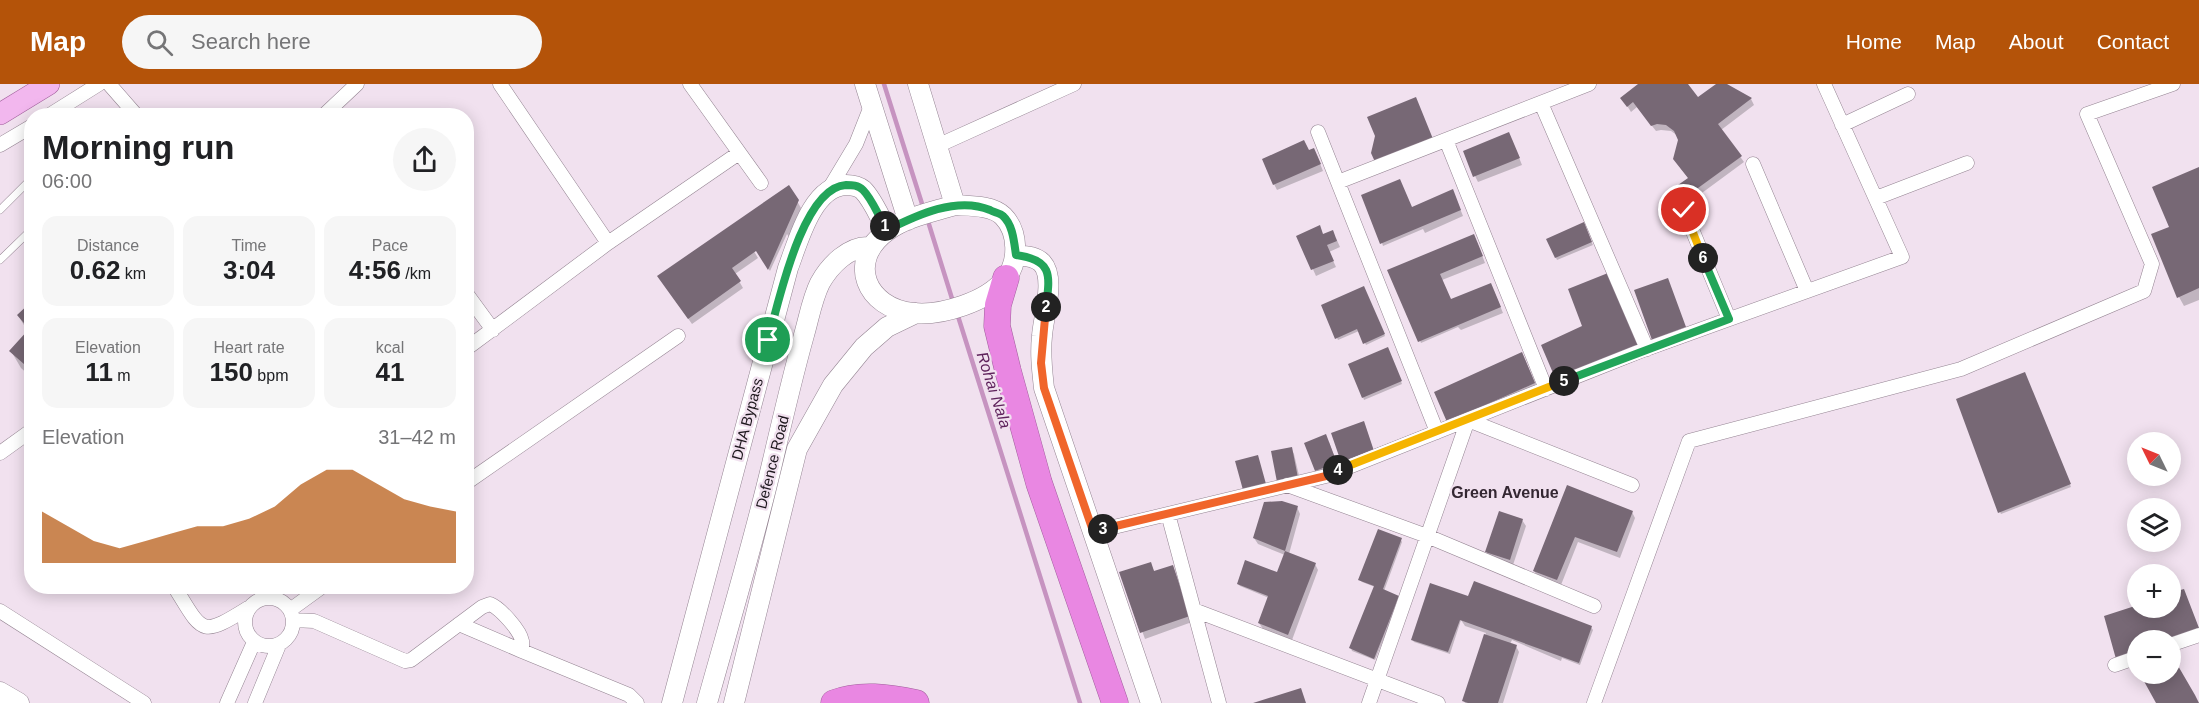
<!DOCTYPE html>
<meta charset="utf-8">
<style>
body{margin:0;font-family:Helvetica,sans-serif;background:#f6f6f6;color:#202124;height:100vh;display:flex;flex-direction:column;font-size:22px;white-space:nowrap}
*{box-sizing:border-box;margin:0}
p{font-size:20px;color:#757577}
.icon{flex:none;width:33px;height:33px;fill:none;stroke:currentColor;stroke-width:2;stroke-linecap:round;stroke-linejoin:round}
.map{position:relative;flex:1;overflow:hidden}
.panel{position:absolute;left:24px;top:24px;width:450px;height:486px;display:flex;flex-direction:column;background:#fff;border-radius:24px;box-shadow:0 3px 15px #0003}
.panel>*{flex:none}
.needle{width:39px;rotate:313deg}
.fabs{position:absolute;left:2127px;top:348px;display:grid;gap:12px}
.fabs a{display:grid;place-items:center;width:54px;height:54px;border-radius:50%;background:#fff;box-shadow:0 3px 15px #0003;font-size:30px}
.pin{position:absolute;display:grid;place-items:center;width:51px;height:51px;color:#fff;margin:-26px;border:3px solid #fff;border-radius:50%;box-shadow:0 2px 6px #0007}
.km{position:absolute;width:30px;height:30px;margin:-15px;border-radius:50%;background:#222;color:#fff;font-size:16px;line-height:30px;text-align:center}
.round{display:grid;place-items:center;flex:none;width:63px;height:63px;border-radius:32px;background:#f6f6f6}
.overview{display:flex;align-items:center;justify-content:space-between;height:102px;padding:0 18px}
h1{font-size:33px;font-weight:800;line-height:45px}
.figures{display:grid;grid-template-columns:repeat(3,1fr);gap:9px;height:102px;padding:6px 18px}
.figures div{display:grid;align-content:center;border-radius:15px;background:#f6f6f6;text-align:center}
.figures b{font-size:26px;font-weight:800}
.figures small{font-size:16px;font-weight:400}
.figures p{font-size:16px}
.chart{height:168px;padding:12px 18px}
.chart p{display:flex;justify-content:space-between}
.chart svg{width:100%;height:108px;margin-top:6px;fill:#b45309;opacity:.7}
header{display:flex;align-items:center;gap:36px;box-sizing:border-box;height:84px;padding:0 30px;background:#b45309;color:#fff}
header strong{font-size:28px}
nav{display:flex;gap:33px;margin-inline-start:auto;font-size:21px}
.search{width:420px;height:54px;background:#f6f6f6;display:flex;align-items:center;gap:15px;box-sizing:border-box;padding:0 21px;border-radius:33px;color:#757577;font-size:22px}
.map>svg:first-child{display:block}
.shadow{fill:#0003}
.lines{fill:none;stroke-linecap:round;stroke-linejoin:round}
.stream{stroke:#c693c0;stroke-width:4.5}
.building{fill:#776875}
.lane-casing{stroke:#948492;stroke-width:8}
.street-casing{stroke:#948492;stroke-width:15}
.secondary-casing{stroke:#948492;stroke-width:21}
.primary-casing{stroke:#a2609d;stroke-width:22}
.highway-casing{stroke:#a2609d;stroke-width:27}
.lane{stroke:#fff;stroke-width:7}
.street{stroke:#fff;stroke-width:14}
.secondary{stroke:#fff;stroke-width:20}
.primary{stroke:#f2b7ee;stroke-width:21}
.highway{stroke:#e987e2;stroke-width:26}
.split-1-casing{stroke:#fff;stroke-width:12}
.split-2-casing{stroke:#fff;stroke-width:12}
.split-3-casing{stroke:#fff;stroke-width:12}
.split-4-casing{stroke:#fff;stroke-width:12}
.split-5-casing{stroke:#fff;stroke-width:12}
.split-6-casing{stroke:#fff;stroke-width:12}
.split-7-casing{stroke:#fff;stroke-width:12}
.split-1{stroke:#22a559;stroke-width:8}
.split-2{stroke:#22a559;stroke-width:8}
.split-3{stroke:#f0652b;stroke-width:8}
.split-4{stroke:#f0652b;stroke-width:8}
.split-5{stroke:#f5b400;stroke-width:8}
.split-6{stroke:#22a559;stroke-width:8}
.split-7{stroke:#f5b400;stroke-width:8}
.labels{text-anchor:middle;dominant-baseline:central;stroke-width:4.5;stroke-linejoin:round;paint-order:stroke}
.street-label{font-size:15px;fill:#1d171d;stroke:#f1e1ef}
.water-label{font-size:16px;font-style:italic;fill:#5f235c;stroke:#f1e1ef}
.neighbourhood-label{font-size:16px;font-weight:bold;fill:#342732;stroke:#f1e1ef}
</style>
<header>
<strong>Map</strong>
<div class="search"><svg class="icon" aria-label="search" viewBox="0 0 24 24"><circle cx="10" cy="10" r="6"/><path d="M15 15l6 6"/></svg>Search here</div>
<nav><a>Home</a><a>Map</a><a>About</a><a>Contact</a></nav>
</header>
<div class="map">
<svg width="2199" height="619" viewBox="0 0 2199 619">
<rect width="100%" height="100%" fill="#f1e1ef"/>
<path class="shadow" d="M 1640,0 L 1686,0 L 1698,16 L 1718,0 L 1724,0 L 1751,15 L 1754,21 L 1721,46 L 1744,78 L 1691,117 L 1684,107 L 1689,95 L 1679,82 L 1680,56 L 1678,52 L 1671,47 L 1661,46 L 1656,47 L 1637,23 L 1631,28 L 1626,20 Z
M 1512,56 L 1522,81 L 1478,98 L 1475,92 Z
M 1309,68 L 1317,72 L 1323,87 L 1277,106 L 1274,100 Z
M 2199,85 L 2199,216 L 2184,222 L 2179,213 L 2170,144 Z
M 789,103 L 801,124 L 789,153 L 787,150 L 770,187 L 754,162 L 752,164 L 758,174 L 735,190 L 743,204 L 692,240 L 663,199 Z
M 1453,107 L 1463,132 L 1425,149 L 1423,145 L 1383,162 L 1382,159 L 1412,124 Z
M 1583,140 L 1593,161 L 1557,176 L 1548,155 Z
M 1298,152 L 1324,152 L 1336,154 L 1340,163 L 1329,168 L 1336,183 L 1316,192 Z
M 1477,158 L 1485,179 L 1442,196 L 1451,217 L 1494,207 L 1503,229 L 1461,246 L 1458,243 L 1421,259 L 1389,187 Z
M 32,219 L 32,294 L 21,284 L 11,267 L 28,248 L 18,231 Z
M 1375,230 L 1385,252 L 1366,261 L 1359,247 L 1338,256 L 1337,254 Z
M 1389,268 L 1402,300 L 1364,316 L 1363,313 Z
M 1525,276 L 1538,305 L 1452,343 Z
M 2025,292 L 2071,403 L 2001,430 L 2000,428 Z
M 1329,358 L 1339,385 L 1320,392 L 1316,386 Z
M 1291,364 L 1294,370 L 1301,400 L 1282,404 Z
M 1567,403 L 1632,428 L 1635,434 L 1620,474 L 1578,458 L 1561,501 L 1538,493 L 1534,487 Z
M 1297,423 L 1300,430 L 1289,470 L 1315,480 L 1318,486 L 1292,556 L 1263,545 L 1259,539 L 1269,514 L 1240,502 L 1238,500 L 1277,492 L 1285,471 L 1258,460 L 1254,454 Z
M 1522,436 L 1526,442 L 1513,481 L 1491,474 L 1487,468 Z
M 1401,456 L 1402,458 L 1384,507 L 1398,513 L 1400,515 L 1375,576 L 1352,567 L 1351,564 L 1375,503 L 1362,498 L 1360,496 Z
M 1150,479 L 1155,489 L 1172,483 L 1192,538 L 1145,555 L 1121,489 Z
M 2186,512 L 2199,546 L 2170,556 L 2138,556 L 2138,524 L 2170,524 Z
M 1467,513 L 1591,543 L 1593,546 L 1580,581 L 1562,574 L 1561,577 L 1512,556 L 1510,560 L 1516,562 L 1519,568 L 1503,619 L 1465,619 L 1464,617 L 1486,549 L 1465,542 L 1461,536 L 1450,570 L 1414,558 L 1412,555 Z"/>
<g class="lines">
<path class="stream" d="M 884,0 L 924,126
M 927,134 L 954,221
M 957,229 L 1080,619"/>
</g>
<path class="building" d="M 1638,0 L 1688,0 L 1698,13 L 1716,0 L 1727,0 L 1752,14 L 1718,40 L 1742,72 L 1687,112 L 1678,101 L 1688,94 L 1673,75 L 1678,56 L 1674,47 L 1666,41 L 1657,40 L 1651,42 L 1633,18 L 1627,23 L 1620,14 Z
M 1416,13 L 1433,55 L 1375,78 L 1371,69 L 1375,52 L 1367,33 Z
M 1509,48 L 1520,74 L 1473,93 L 1463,67 Z
M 1304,56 L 1309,66 L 1314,64 L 1321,80 L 1273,101 L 1262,75 Z
M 2199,83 L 2199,204 L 2177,214 L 2151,150 L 2169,143 L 2152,103 Z
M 1400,95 L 1412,123 L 1453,105 L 1461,126 L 1380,160 L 1361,111 Z
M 789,101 L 799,116 L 768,186 L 756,167 L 732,184 L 741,197 L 688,235 L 657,192 Z
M 1584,138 L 1592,158 L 1555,174 L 1546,155 Z
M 1320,141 L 1323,150 L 1333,146 L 1337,157 L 1327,161 L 1334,177 L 1311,186 L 1296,152 Z
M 1474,150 L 1483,172 L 1440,190 L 1451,215 L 1491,199 L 1501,223 L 1418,258 L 1387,186 Z
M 1608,189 L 1638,261 L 1556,296 L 1541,261 L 1582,242 L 1568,205 Z
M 1668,194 L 1686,243 L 1652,256 L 1634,206 Z
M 1364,202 L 1385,250 L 1363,260 L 1357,245 L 1335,255 L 1321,221 Z
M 32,217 L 32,287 L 9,267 L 29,245 L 17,231 Z
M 1388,263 L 1402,297 L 1362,314 L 1348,280 Z
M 1522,268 L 1535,299 L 1447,338 L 1434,308 Z
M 2025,288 L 2071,400 L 1998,429 L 1956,315 Z
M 1364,337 L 1374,367 L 1341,378 L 1331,349 Z
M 1326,350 L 1337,379 L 1315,387 L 1304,359 Z
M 1292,363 L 1298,394 L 1277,398 L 1271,367 Z
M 1258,371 L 1266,400 L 1243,406 L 1235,377 Z
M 1567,401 L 1633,427 L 1617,468 L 1575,453 L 1557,496 L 1533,487 Z
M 1282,417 L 1298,422 L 1285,467 L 1253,454 L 1264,418 Z
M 1499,427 L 1523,435 L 1510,476 L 1485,468 Z
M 1378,445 L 1402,454 L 1383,505 L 1399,512 L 1374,575 L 1349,564 L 1374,502 L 1358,496 Z
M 1285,467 L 1316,479 L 1288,551 L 1258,539 L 1268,512 L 1237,500 L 1245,476 L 1277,488 Z
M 1151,478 L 1154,487 L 1173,481 L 1190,532 L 1140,549 L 1119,488 Z
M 1474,497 L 1592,542 L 1579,579 L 1460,536 L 1448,568 L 1411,556 L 1430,499 L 1468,512 Z
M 2184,505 L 2199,544 L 2167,556 L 2138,556 L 2138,568 L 2116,575 L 2104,532 L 2138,521 L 2138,524 L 2170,524 L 2170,509 Z
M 1484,550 L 1517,561 L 1498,619 L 1468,619 L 1462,617 Z
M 2170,568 L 2195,611 L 2199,619 L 2156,619 L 2140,590 L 2170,590 Z
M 1301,604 L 1306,619 L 1253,619 Z"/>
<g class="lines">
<g class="lane-casing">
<path id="lane" d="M 0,126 L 32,94
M 0,176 L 32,145"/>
</g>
<g class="street-casing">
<path id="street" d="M 109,0 L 137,32
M 500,0 L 608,159
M 690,0 L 761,99
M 1541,19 L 1647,265
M 48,32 L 99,0
M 323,32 L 357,0
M 1842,41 L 1908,10
M 1318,48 L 1437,348
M 1446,56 L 1546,305
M 0,61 L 32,42
M 937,62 L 1074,0
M 1753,80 L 1807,207
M 1338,98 L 1589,0
M 829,105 L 856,60 L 871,22
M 1876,114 L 1967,79
M 1684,126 L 1729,235
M 466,209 L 493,246
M 466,265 L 608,159 L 739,69
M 0,369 L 32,346
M 466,399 L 678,252
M 1287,401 L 1427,452 L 1594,522
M 1168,430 L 1219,619
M 1093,448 L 1326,392 L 1638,268 L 1902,173 L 1824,0
M 174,502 C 203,549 200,554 248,524
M245 538a24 24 0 1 1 48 0a24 24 0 1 1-48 0Z
M 290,526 L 323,502
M 1194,526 L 1438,619
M 0,527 L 144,619
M 293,536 L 314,537 L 405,577 L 411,576 L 482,523 L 490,520 C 500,524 520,546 522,557 C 522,558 522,566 522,567 L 629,611 L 637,619
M 459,540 L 522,567
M 2170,561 L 2199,551
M 2115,581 L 2138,573
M 227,619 L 254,558
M 255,619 L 279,561
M 1369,619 L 1468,336 L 1632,401
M 1594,619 L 1689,357 L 1961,285 L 2144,207 L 2152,180 L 2087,30 L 2173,0"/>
</g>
<g class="secondary-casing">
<path id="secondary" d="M 865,0 L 908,136
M 918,0 L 955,121
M 955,121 C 969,122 992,121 1003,132 C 1019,148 1019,179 1005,195 C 987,218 941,232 913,229 C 866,224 846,177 887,147 C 906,133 933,128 955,121 Z
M 1016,171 C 1025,172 1035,172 1042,179 C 1056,194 1043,234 1042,252 C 1040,270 1042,286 1044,304 L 1151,619
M 0,608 L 19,619
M 672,619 L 788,184 C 798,158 812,102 846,101 C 852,101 858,102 863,106 C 873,116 880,134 887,146
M 707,619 C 729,540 753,460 772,380 C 782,337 792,294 804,251 C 809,234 812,215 820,199 C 830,181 849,162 869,163
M 734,619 L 797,365 L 833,301 L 864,263 L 887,243 L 916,229"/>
</g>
<g class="primary-casing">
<path id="primary" d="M 0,30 L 49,0"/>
</g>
<g class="highway-casing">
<path id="highway" d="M 1006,194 L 998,221 L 997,242 L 1008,287 L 1039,399 L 1115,619
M 834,619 C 860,609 889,613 916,619"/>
</g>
<use href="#lane" class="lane"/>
<use href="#street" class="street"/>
<use href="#secondary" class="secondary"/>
<use href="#primary" class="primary"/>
<use href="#highway" class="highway"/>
</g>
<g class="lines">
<g class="split-1-casing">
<path id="split-1" d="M 768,256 C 778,221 802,103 846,101 C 852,101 858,101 863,106 C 872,115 878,131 885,142"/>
</g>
<g class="split-2-casing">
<path id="split-2" d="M 885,142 L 887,146 C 917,131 957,112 990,126 C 993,128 1000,129 1003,132 C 1013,141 1014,158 1016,171 C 1053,176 1050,191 1046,223"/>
</g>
<g class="split-3-casing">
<path id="split-3" d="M 1046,223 L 1041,279 L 1044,304 L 1093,447 L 1103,445"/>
</g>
<g class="split-4-casing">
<path id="split-4" d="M 1103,445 L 1326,392 L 1338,386"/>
</g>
<g class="split-5-casing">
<path id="split-5" d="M 1338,386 L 1564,297"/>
</g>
<g class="split-6-casing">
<path id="split-6" d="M 1564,297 L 1729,235 L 1703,174"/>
</g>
<g class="split-7-casing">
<path id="split-7" d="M 1684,126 L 1703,174"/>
</g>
<use href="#split-1" class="split-1"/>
<use href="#split-2" class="split-2"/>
<use href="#split-3" class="split-3"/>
<use href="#split-4" class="split-4"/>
<use href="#split-5" class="split-5"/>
<use href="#split-6" class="split-6"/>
<use href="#split-7" class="split-7"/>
</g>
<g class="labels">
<g class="street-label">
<text transform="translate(747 335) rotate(-75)">DHA Bypass</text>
<text transform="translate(772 378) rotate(-76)">Defence Road</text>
</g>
<g class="water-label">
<text transform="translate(994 306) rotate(72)">Rohai Nala</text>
</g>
<g class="neighbourhood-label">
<text x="1505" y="408">Green Avenue</text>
</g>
</g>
</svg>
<div class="fabs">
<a><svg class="needle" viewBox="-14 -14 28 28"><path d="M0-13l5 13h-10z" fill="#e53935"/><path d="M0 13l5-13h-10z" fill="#757577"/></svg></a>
<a><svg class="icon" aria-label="layers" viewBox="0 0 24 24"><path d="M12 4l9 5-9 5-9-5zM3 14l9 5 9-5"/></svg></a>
<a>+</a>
<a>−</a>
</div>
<div class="pin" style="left:768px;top:256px;background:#1e9e55"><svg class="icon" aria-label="arrive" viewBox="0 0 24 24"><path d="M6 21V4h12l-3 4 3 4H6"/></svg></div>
<div class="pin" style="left:1684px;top:126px;background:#d93025"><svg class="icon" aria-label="check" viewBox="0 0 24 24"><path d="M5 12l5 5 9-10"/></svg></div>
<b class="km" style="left:885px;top:142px">1</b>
<b class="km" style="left:1046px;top:223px">2</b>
<b class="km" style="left:1103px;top:445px">3</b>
<b class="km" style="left:1338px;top:386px">4</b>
<b class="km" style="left:1564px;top:297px">5</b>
<b class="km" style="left:1703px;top:174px">6</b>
<section class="panel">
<div class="overview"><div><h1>Morning run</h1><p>06:00</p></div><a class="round"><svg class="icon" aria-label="share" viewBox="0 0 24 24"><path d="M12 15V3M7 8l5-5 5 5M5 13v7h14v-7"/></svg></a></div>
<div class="figures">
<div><p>Distance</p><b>0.62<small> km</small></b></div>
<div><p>Time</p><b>3:04</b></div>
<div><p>Pace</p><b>4:56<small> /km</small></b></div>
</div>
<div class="figures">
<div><p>Elevation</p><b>11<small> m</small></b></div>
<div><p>Heart rate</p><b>150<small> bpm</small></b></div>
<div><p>kcal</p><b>41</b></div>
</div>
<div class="chart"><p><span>Elevation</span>31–42 m</p>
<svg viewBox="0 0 160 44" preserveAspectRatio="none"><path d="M0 44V23L10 29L20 35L30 38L40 35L50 32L60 29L70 29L80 26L90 21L100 12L110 6L120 6L130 12L140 18L150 21L160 23V44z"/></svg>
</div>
</section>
</div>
